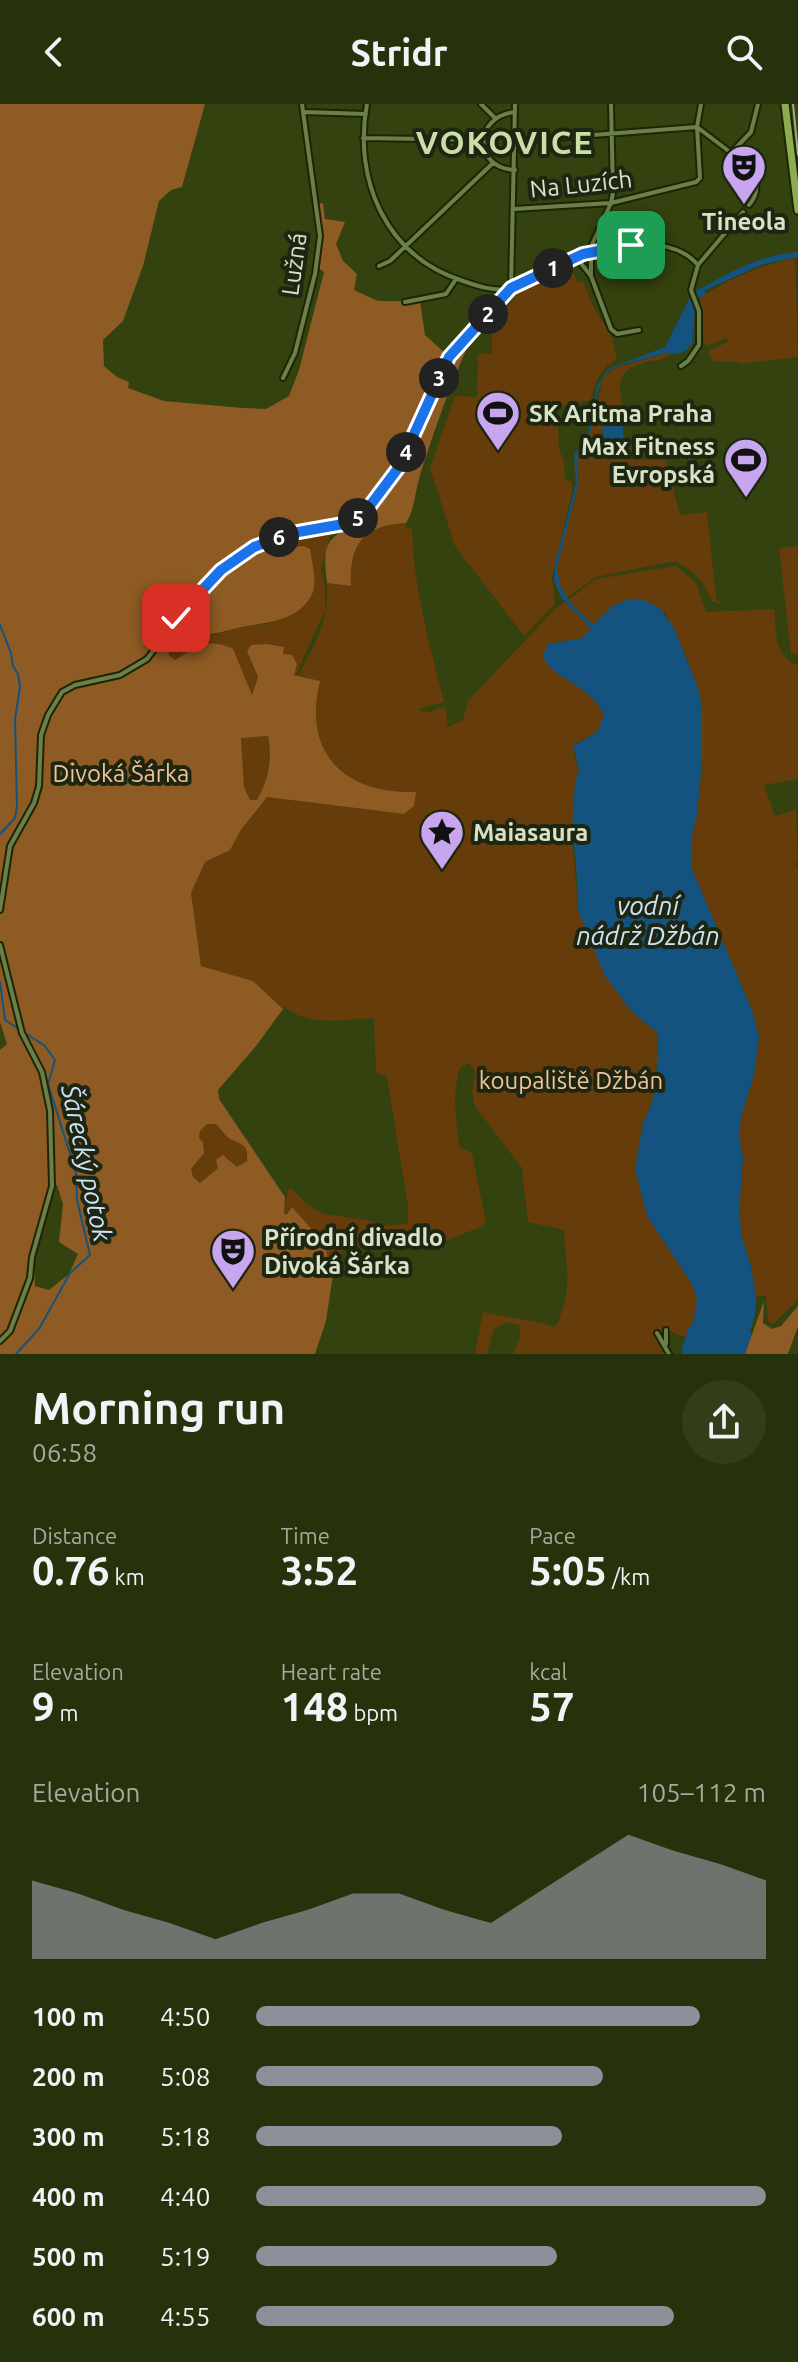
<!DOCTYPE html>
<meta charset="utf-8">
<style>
body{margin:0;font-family:Ubuntu,sans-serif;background:#323e19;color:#f1f3f6;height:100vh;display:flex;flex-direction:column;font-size:30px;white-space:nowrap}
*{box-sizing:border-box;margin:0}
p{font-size:26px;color:#a4aa9d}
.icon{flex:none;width:44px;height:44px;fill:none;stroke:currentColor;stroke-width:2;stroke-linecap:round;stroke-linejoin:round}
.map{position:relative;height:1250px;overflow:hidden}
.side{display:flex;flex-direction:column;background:#26320b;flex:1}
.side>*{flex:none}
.pin{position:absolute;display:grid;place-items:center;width:68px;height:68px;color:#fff;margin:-34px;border-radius:16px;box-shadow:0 4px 12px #0006}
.km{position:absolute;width:40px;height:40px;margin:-20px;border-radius:50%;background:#222;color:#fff;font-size:22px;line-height:40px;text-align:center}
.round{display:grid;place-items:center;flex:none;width:84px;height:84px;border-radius:42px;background:#323e19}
.head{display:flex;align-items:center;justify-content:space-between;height:136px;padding:0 32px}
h1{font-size:44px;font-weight:700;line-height:60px}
.figures{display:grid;grid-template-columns:repeat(3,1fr);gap:12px;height:136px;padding:8px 32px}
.figures div{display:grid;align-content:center}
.figures b{font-size:40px;font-weight:700}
.figures small{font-size:22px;font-weight:400}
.figures p{font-size:22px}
.chart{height:224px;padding:16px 32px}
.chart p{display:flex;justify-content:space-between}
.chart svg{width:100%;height:144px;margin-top:8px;fill:#8c9099;opacity:.7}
ul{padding:0 32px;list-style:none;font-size:26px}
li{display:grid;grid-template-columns:128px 96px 1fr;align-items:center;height:60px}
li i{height:20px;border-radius:10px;background:#8c9099}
header{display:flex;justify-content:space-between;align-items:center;height:104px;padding:0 32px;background:#26320b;font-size:36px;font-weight:700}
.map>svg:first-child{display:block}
.green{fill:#663d0a}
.forest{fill:#8e5b24;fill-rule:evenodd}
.water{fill:#14537f}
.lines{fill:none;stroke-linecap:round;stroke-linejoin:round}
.stream{stroke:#14537f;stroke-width:2}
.street-casing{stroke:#1c2702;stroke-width:8}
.primary-casing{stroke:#1c2702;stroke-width:11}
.street{stroke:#6c7e4b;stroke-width:4}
.primary{stroke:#8dab4f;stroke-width:7}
.tram{stroke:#a0ac89;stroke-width:2}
.route-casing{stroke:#fff;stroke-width:16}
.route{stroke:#1a73e8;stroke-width:10}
.labels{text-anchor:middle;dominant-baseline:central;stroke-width:8;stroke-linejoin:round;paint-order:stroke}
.street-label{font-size:24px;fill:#d7e2c7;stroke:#1e2611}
.poi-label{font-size:24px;font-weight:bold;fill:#d7e2c7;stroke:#1e2611;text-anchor:start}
.park-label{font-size:24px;fill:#efc298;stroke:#1e2611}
.water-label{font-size:26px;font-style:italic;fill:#cbe3f8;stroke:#1e2611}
.district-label{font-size:32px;font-weight:bold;letter-spacing:2px;fill:#cadfa8;stroke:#1e2611}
</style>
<header><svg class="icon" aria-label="back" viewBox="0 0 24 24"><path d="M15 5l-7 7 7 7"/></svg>Stridr<svg class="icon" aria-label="search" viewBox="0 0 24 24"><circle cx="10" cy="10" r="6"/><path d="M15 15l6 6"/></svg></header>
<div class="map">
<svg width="798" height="1250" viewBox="0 0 798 1250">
<rect width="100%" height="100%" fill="#33420f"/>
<path class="green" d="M 795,154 L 798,253 L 739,260 L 738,258 L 713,257 L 708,247 L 728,238 L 726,234 L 706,242 L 703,233 L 700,194 C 728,175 761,161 795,154 Z
M 569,161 L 578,179 L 583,177 L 593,202 L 611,232 L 617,256 C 601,261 594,281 591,296 L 557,303 L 559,345 L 564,358 L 565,376 L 572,377 L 572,388 L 552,473 L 555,500 L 524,532 L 455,442 L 430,364 L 455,292 L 477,293 L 478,250 L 492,250 L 492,228 L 520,184 Z
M 663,250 L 671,250 C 664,256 656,256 646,258 C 613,268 619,281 624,310 L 602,312 L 604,355 L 666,356 L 680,411 L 707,408 L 716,494 L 723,501 L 712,497 C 703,476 695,468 675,457 L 596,473 L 566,494 C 544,461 572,416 578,382 C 580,371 576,361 577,350 L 588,337 L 603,274 L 615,264 Z
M 406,419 L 407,425 L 412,424 C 413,483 430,541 444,598 L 421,604 L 419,607 L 430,608 L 445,602 L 448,620 L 446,624 L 463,616 L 468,597 L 555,505 L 565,498 L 591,525 L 582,534 L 548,540 L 549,561 C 569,575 596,588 604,613 L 597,628 L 576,639 L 574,650 L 579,667 L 575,678 L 573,739 L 578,806 L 631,907 L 658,929 L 656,982 L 651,1001 L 643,1019 L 635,1065 L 647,1112 L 692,1180 L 697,1196 L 696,1210 L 687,1234 L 668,1226 L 656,1229 L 666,1250 L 513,1250 L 520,1233 L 519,1221 L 506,1218 L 493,1226 L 487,1250 L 475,1250 L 483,1208 C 507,1214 531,1215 555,1223 C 574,1188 566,1163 564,1126 L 528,1118 L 522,1064 L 475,1002 L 472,988 L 476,969 L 469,959 L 460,963 C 452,990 456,1015 459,1042 L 472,1049 L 486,1118 L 481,1123 L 439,1139 L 345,1142 L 334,1164 L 328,1163 L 327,1148 L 291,1103 L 285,1112 L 284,1110 L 288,1085 L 293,1085 L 304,1098 L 323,1110 L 368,1116 L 383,1122 L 408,1120 L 408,1102 L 387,973 L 376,968 L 374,914 C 345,915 309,924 285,903 L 283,905 L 253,877 L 201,862 L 191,789 L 205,758 L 230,746 L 241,726 L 267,693 L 404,710 L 416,688 C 345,690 303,650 319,577 L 298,571 C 315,542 330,513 327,479 L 351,482 C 349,441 364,421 406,419 Z
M 327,425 L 330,431 L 321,465 L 325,481 L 325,506 L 296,571 L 247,547 L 258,573 L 252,592 L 227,542 L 198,541 L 175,556 L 169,551 L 168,537 L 162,531 L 172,517 L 185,517 C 199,540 223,527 244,523 C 253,521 261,521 270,519 L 290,445 L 287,432 Z
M 798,442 L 798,550 L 791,550 L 779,444 Z
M 676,462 L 696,479 L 706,508 L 774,505 C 777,528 773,553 798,561 L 798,675 L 764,681 L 775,712 L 796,706 L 798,758 L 795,759 L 798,765 L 798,1196 L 773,1220 L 768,1217 L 766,1191 L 756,1193 L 750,1158 L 742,1135 L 739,1107 L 743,1053 L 739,1035 L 741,1012 L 754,971 L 759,933 L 752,906 L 691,763 L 691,736 L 697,710 L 702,658 L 702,618 L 688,557 L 665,508 L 593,522 L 568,496 L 596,475 Z
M 268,632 C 270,656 269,674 258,696 L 250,696 L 244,683 L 241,633 Z
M 207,1020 L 216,1020 C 228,1035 249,1034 247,1057 L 237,1063 L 226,1053 L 218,1064 L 200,1079 L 193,1073 L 191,1065 L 204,1049 L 203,1038 L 199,1034 L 200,1027 Z"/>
<path class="forest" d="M 0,0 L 205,0 L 182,83 L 171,86 L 159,97 L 143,162 L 123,217 L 103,236 L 104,262 L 117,273 L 129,278 L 128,284 L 164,297 L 243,304 L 266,305 L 289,292 L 299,266 L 324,168 L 317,163 L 322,139 L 318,100 L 323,99 L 325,115 L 345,118 L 336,140 L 343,157 L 357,170 L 354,186 L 378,197 L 420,197 L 425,231 L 447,251 L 403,350 L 371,399 L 349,417 L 296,426 L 287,432 L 290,444 L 303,442 L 310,445 C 312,460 319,481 310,494 C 294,518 267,518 242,523 C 222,527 198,539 185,517 L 172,517 L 162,531 L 168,537 L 169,551 L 175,556 C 197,543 206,533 233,545 L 252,591 L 258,573 L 247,547 L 251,541 L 267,540 L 284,543 L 283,550 L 292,551 L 297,560 L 294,571 L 320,577 C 302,650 345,690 416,688 L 414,702 L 404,710 L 267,693 L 241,726 L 230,746 L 205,758 L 191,789 L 201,862 L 253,877 L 283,905 L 256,942 L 218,986 L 219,995 L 285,1093 L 284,1110 L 286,1111 L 292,1103 L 323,1138 L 327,1148 L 328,1162 L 334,1164 L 326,1217 L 315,1250 L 0,1250 L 0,946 L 7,940 L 0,918 ZM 268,632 C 272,656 269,675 257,696 L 250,696 L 244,683 L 241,634 ZM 207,1020 L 216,1020 C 221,1025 226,1033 232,1036 C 244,1041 248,1042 247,1057 L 237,1063 L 223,1051 L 216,1056 L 218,1064 L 200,1079 L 193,1073 L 191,1065 L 204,1049 L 203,1038 L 199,1034 L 200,1027 ZM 49,1081 L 57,1081 L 63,1100 L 59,1138 L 78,1150 L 69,1170 L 49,1186 L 35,1182 L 34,1157 L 47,1112 L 42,1108 Z
M 464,241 L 468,242 C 449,284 434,327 420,371 C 415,387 415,405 406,419 C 363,421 349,441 351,482 L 327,479 C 320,426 334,439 364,410 C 374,402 381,392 388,382 C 419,338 428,281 464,241 Z
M 764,1197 L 763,1219 L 772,1225 L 781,1222 L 798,1202 L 798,1222 L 788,1250 L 745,1250 Z"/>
<path class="water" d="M 798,148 L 798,153 L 763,160 L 705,186 L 705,191 L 698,194 L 695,206 L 692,241 L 682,249 L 663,250 L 621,261 L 610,266 L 603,274 L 598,287 L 590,332 L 577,350 L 578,381 L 558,460 C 556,489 574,502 593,521 L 612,502 L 629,495 L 641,495 L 660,504 L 674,524 L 698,584 L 702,603 L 702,658 L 697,710 L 691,736 L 691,763 L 752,906 L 759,933 L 754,971 L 741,1012 L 739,1035 L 743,1053 L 739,1107 L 742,1135 L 750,1158 L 756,1193 L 755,1210 L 750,1228 L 752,1230 L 745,1250 L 682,1250 C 681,1239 688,1234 687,1224 L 693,1220 L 697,1196 L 692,1180 L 647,1112 L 635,1065 L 643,1019 L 651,1001 L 656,982 L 658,929 L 631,907 L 604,870 L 578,806 L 576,758 L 572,728 L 575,678 L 579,667 L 573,642 L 597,628 L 604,612 C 594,581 550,576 543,551 L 548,540 L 582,534 L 591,525 L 561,493 L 554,476 L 555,460 L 576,379 L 574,351 L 588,333 L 597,282 L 608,265 L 665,243 L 690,193 L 696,187 C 730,168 759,151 798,148 Z
M 622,312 L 624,344 L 613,345 L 613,351 L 604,349 L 602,313 Z"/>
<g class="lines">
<path class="stream" d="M 0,521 L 11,549 L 13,562 L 18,570 L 20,583 L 15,615 L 17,702 L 15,714 L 0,730
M 0,878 L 5,916 L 45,942 L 55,956 L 48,980 L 76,1069 L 77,1096 L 90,1151 L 70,1169 L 39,1225 L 16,1250"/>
<g class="street-casing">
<path id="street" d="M 367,0 C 353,75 385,152 463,177 C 475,181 491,187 505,185 C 532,182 557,159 583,150 C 616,139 673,131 698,161
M 481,0 L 495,14
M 304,8 L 366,10
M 363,34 L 483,36
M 515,37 L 697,23 L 751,64 C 758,76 759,90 749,101
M 731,49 L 751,28 L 758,0
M 515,66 C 472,64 474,12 515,8
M 514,105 L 611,99 L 696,78 L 700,74 L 697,23 L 701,0
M 576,153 L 591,172 L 611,225 L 617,230 L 639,226
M 379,162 L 390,157 L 493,59
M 591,172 L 591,143 L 611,99 L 613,89 L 611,0
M 511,184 L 515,0
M 405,198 L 446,190 L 456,175
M 681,262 L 688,257 L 699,241 L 699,207 L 691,186 L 698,161 L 743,108
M 283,274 L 295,249 L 315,170 L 320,132 L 302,0
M 0,806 L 10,742 L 34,699 L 39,682 L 41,631 L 48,611 L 62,588 L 75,581 L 120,571 L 147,555 L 198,488 L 236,454 L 254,443 L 287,430 L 349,419 L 366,407 L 399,363 L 449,253 L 511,184
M 0,841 L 22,929 L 42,968 L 50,1007 L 52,1082 L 32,1153 L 30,1174 L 10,1227 L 0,1237
M 657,1229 L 669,1250
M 666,1240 L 666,1226"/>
</g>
<g class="primary-casing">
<path id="primary" d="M 785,0 L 798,106"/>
</g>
<use href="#street" class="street"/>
<use href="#primary" class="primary"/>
<path class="tram" d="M 793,0 L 798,51"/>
</g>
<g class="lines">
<g class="route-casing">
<path id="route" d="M 176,514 L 221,466 L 254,443 L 287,430 L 349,419 L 366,407 L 399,363 L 449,253 L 511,184 L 583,150 L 631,141"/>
</g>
<use href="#route" class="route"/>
</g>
<defs>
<g id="theatre-pin" transform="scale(2.3)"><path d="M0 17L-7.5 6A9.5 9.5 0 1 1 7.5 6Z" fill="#c7a6ef" stroke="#1e2611"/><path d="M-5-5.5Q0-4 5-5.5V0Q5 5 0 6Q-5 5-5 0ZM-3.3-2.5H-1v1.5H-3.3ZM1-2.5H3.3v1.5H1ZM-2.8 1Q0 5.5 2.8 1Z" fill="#111"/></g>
<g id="stadium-pin" transform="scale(2.3)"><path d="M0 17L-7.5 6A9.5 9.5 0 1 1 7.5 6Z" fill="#c7a6ef" stroke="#1e2611"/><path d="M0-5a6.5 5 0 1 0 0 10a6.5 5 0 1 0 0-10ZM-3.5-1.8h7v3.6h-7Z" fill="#111"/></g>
<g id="sight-pin" transform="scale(2.3)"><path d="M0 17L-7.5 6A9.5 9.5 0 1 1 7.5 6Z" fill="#c7a6ef" stroke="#1e2611"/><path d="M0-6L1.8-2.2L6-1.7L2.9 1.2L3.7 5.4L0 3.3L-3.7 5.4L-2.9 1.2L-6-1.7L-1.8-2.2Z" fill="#111"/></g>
</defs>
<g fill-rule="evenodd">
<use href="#theatre-pin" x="744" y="63"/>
<use href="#stadium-pin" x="498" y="309"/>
<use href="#stadium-pin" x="746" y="356"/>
<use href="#sight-pin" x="442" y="728"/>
<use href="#theatre-pin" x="233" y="1147"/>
</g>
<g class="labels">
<g class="street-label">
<text transform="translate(581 80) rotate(-6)">Na Luzích</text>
<text transform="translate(294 160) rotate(-82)">Lužná</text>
</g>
<g class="poi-label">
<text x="744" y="117" text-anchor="middle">Tineola</text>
<text x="529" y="309">SK Aritma Praha</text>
<text x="715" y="342" text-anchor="end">Max Fitness<tspan x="715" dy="28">Evropská</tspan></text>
<text x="473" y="728">Maiasaura</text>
<text x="264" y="1133">Přírodní divadlo<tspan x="264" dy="28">Divoká Šárka</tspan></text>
</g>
<g class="park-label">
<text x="121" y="669">Divoká Šárka</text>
<text x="571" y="976">koupaliště Džbán</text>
</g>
<g class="water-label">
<text x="648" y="801">vodní<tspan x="648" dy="30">nádrž Džbán</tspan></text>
<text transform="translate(87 1059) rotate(78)">Šárecký potok</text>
</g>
<g class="district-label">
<text x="505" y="38">VOKOVICE</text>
</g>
</g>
</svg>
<div class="pin" style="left:631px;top:141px;background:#1e9e55"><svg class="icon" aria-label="arrive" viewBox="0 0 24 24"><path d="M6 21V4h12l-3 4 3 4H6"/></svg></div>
<div class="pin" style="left:176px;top:514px;background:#d93025"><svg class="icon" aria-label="check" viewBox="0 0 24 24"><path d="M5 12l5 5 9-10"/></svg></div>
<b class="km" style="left:553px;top:164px">1</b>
<b class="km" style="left:488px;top:210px">2</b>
<b class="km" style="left:439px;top:274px">3</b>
<b class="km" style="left:406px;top:348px">4</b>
<b class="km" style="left:358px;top:414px">5</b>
<b class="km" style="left:279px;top:433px">6</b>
</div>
<section class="side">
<div class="head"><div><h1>Morning run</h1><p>06:58</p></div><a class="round"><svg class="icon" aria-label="share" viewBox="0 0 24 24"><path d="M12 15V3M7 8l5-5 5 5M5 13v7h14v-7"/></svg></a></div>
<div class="figures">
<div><p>Distance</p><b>0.76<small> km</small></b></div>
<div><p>Time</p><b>3:52</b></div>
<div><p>Pace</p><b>5:05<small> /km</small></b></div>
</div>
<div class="figures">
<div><p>Elevation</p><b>9<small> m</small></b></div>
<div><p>Heart rate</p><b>148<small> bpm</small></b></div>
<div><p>kcal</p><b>57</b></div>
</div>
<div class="chart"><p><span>Elevation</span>105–112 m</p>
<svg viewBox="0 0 160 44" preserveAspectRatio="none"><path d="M0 44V20L10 24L20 29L30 33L40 38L50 33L60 29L70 24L80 24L90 29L100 33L110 24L120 15L130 6L140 11L150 15L160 20V44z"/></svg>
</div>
<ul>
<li><b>100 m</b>4:50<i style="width:87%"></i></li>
<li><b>200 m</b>5:08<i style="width:68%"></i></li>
<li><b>300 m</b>5:18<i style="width:60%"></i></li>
<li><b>400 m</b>4:40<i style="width:100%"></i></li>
<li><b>500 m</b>5:19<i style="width:59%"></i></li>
<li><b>600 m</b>4:55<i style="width:82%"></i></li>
</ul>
</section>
